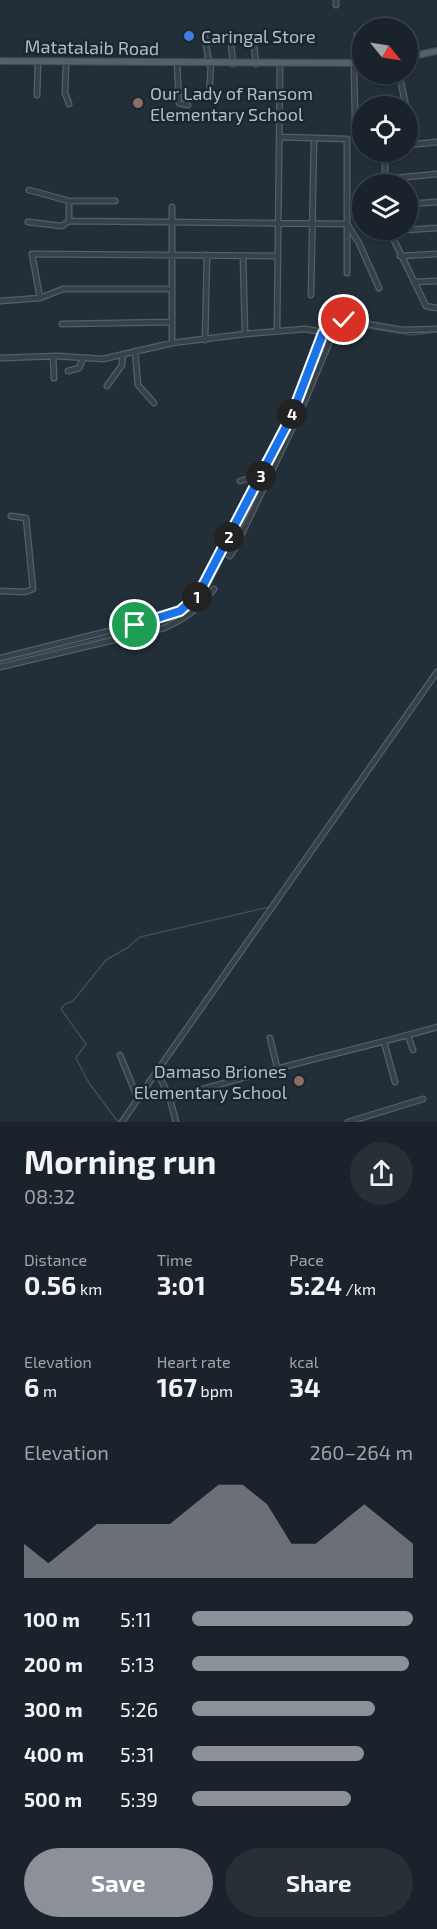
<!DOCTYPE html>
<meta charset="utf-8">
<style>
body{margin:0;font-family:"Exo 2",sans-serif;background:#272f37;color:#f1f3f6;height:100vh;display:flex;flex-direction:column;font-size:22px;white-space:nowrap}
*{box-sizing:border-box;margin:0}
p{font-size:20px;color:#9fa4a9}
.icon{flex:none;width:33px;height:33px;fill:none;stroke:currentColor;stroke-width:2;stroke-linecap:round;stroke-linejoin:round}
.map{position:relative;height:1122px;overflow:hidden}
.details{display:flex;flex-direction:column;background:#1a232b;flex:1}
.details>*{flex:none}
.needle{width:39px;rotate:120deg}
.fabs{position:absolute;left:352px;top:18px;display:grid;gap:12px}
.fabs a{display:grid;place-items:center;width:66px;height:66px;border-radius:50%;background:#1a232b;box-shadow:0 2px 4px #0004,0 0 0 2px #384047;font-size:30px}
.pin{position:absolute;display:grid;place-items:center;width:51px;height:51px;color:#fff;margin:-26px;border:3px solid #fff;border-radius:50%;box-shadow:0 2px 6px #0007}
.km{position:absolute;width:30px;height:30px;margin:-15px;border-radius:50%;background:#222;color:#fff;font-size:16px;line-height:30px;text-align:center}
.round{display:grid;place-items:center;flex:none;width:63px;height:63px;border-radius:32px;background:#272f37}
.headline{display:flex;align-items:center;justify-content:space-between;height:102px;padding:0 24px}
h1{font-size:33px;font-weight:700;line-height:45px}
.metrics{display:grid;grid-template-columns:repeat(3,1fr);gap:9px;height:102px;padding:6px 24px}
.metrics div{display:grid;align-content:center}
.metrics b{font-size:26px;font-weight:700}
.metrics small{font-size:16px;font-weight:400}
.metrics p{font-size:16px}
.chart{height:168px;padding:12px 24px}
.chart p{display:flex;justify-content:space-between}
.chart svg{width:100%;height:108px;margin-top:6px;fill:#8c9099;opacity:.7}
.action{display:flex;gap:12px;margin-top:auto;padding:12px 24px}
.action a{flex:1;height:69px;border-radius:36px;background:#8c9099;color:#fff;font-size:24px;font-weight:700;line-height:69px;text-align:center}
.action a+a{background:#272f37;color:#f1f3f6}
ul{padding:0 24px;list-style:none;font-size:20px}
li{display:grid;grid-template-columns:96px 72px 1fr;align-items:center;height:45px}
li i{height:15px;border-radius:8px;background:#8c9099}
.map>svg:first-child{display:block}
.lines{fill:none;stroke-linecap:round;stroke-linejoin:round}
.stream{stroke:#364e60;stroke-width:1.5}
.minor-casing{stroke:#545f67;stroke-width:7}
.major-casing{stroke:#3f4a53;stroke-width:8}
.minor{stroke:#36414a;stroke-width:4.5}
.major{stroke:#54606a;stroke-width:6}
.route-casing{stroke:#fff;stroke-width:12}
.route{stroke:#1a73e8;stroke-width:8}
.shop-dot{fill:#3f7fe0;stroke:#1b262e;stroke-width:2}
.education-dot{fill:#8d6e63;stroke:#1b262e;stroke-width:2}
.labels{text-anchor:middle;dominant-baseline:central;stroke-width:5;stroke-linejoin:round;paint-order:stroke}
.poi-label{font-size:18px;fill:#b1bcc6;stroke:#1b262e;text-anchor:start}
.street-label{font-size:18px;fill:#b1bcc6;stroke:#1b262e}
</style>
<div class="map">
<svg width="437" height="1122" viewBox="0 0 437 1122">
<rect width="100%" height="100%" fill="#222f39"/>
<g class="lines">
<path class="stream" d="M 304,397 L 326,339 L 333,328 L 349,325 L 411,335 L 437,332
M 227,551 L 292,423
M 203,599 L 225,556
M 147,627 L 188,612
M 133,631 L 142,629
M 0,662 L 128,632
M 118,1122 L 89,1083 L 76,1058 L 86,1044 L 61,1009 L 65,1004 L 73,1001 L 106,960 L 127,948 L 140,937 L 269,907"/>
<g class="minor-casing">
<path id="minor" d="M 336,0 L 336,5
M 357,35 L 362,64
M 205,37 L 209,64
M 231,43 L 233,64
M 254,46 L 256,64
M 66,62 L 65,93 L 69,104
M 177,63 L 179,103 L 188,105
M 354,64 L 355,120
M 399,74 L 406,106
M 37,95 L 38,61
M 209,98 L 211,64
M 369,106 L 395,106
M 279,137 L 347,139 L 347,273
M 408,145 L 437,142
M 385,152 L 385,184
M 385,179 L 437,174
M 29,190 L 69,201
M 408,204 L 437,202
M 68,221 L 347,224 L 359,243 L 379,288
M 28,222 L 62,226 L 69,221 L 69,201 L 115,201
M 389,230 L 426,306 L 437,308
M 389,231 L 437,228
M 243,256 L 245,334
M 400,256 L 437,254
M 414,282 L 437,281
M 311,295 L 314,138
M 40,298 L 32,254 L 278,256
M 0,301 L 40,298 L 63,289 L 172,289
M 62,324 L 172,322
M 277,330 L 280,64
M 205,340 L 207,255
M 172,343 L 172,207
M 135,351 L 138,385 L 154,403
M 53,356 L 54,378
M 0,358 L 57,356 L 103,359 L 172,343 L 245,334 L 305,329 L 324,332
M 68,371 L 79,368 L 83,359
M 107,386 L 122,365 L 123,354
M 240,481 L 247,479 L 259,480
M 222,551 L 230,556 L 235,548 L 301,410 L 332,336
M 0,591 L 25,592 L 33,589 L 26,518 L 11,516
M 130,626 L 134,645
M 0,658 L 169,616 L 191,604 L 208,579 L 291,417 L 324,332 L 331,325 L 344,320 L 402,330 L 437,329
M 0,667 L 164,628 C 186,618 200,608 214,589
M 408,1035 L 413,1050
M 270,1038 L 277,1067
M 384,1042 L 395,1082
M 120,1055 L 138,1099
M 170,1099 L 157,1071 L 437,672
M 122,1122 L 157,1071
M 176,1122 L 170,1099 C 258,1071 348,1052 437,1027
M 348,1122 L 423,1099"/>
</g>
<g class="major-casing">
<path id="major" d="M 408,57 L 437,51
M 0,61 L 363,63"/>
</g>
<use href="#minor" class="minor"/>
<use href="#major" class="major"/>
</g>
<g class="lines">
<g class="route-casing">
<path id="route" d="M 135,625 L 180,611 L 198,595 L 291,417 L 323,333 L 331,325 L 344,320"/>
</g>
<use href="#route" class="route"/>
</g>
<circle class="shop-dot" cx="189" cy="36" r="6"/>
<g class="education-dot">
<circle cx="138" cy="103" r="6"/>
<circle cx="299" cy="1081" r="6"/>
</g>
<g class="labels">
<g class="poi-label">
<text x="201" y="36">Caringal Store</text>
<text x="150" y="93">Our Lady of Ransom<tspan x="150" dy="21">Elementary School</tspan></text>
<text x="287" y="1071" text-anchor="end">Damaso Briones<tspan x="287" dy="21">Elementary School</tspan></text>
</g>
<g class="street-label">
<text transform="translate(92 47) rotate(1)">Matatalaib Road</text>
</g>
</g>
</svg>
<div class="fabs">
<a><svg class="needle" viewBox="-14 -14 28 28"><path d="M0-13l5 13h-10z" fill="#e53935"/><path d="M0 13l5-13h-10z" fill="#9fa4a9"/></svg></a>
<a><svg class="icon" aria-label="locate" viewBox="0 0 24 24"><circle cx="12" cy="12" r="6"/><path d="M12 2v4M12 18v4M2 12h4M18 12h4"/></svg></a>
<a><svg class="icon" aria-label="layers" viewBox="0 0 24 24"><path d="M12 4l9 5-9 5-9-5zM3 14l9 5 9-5"/></svg></a>
</div>
<div class="pin" style="left:135px;top:625px;background:#1e9e55"><svg class="icon" aria-label="arrive" viewBox="0 0 24 24"><path d="M6 21V4h12l-3 4 3 4H6"/></svg></div>
<div class="pin" style="left:344px;top:320px;background:#d93025"><svg class="icon" aria-label="check" viewBox="0 0 24 24"><path d="M5 12l5 5 9-10"/></svg></div>
<b class="km" style="left:197px;top:597px">1</b>
<b class="km" style="left:229px;top:537px">2</b>
<b class="km" style="left:261px;top:476px">3</b>
<b class="km" style="left:292px;top:414px">4</b>
</div>
<section class="details">
<div class="headline"><div><h1>Morning run</h1><p>08:32</p></div><a class="round"><svg class="icon" aria-label="share" viewBox="0 0 24 24"><path d="M12 15V3M7 8l5-5 5 5M5 13v7h14v-7"/></svg></a></div>
<div class="metrics">
<div><p>Distance</p><b>0.56<small> km</small></b></div>
<div><p>Time</p><b>3:01</b></div>
<div><p>Pace</p><b>5:24<small> /km</small></b></div>
</div>
<div class="metrics">
<div><p>Elevation</p><b>6<small> m</small></b></div>
<div><p>Heart rate</p><b>167<small> bpm</small></b></div>
<div><p>kcal</p><b>34</b></div>
</div>
<div class="chart"><p><span>Elevation</span>260–264 m</p>
<svg viewBox="0 0 160 44" preserveAspectRatio="none"><path d="M0 44V30L10 38L20 30L30 22L40 22L50 22L60 22L70 14L80 6L90 6L100 14L110 30L120 30L130 22L140 14L150 22L160 30V44z"/></svg>
</div>
<ul>
<li><b>100 m</b>5:11<i style="width:100%"></i></li>
<li><b>200 m</b>5:13<i style="width:98%"></i></li>
<li><b>300 m</b>5:26<i style="width:83%"></i></li>
<li><b>400 m</b>5:31<i style="width:78%"></i></li>
<li><b>500 m</b>5:39<i style="width:72%"></i></li>
</ul>
<div class="action"><a>Save</a><a>Share</a></div>
</section>
